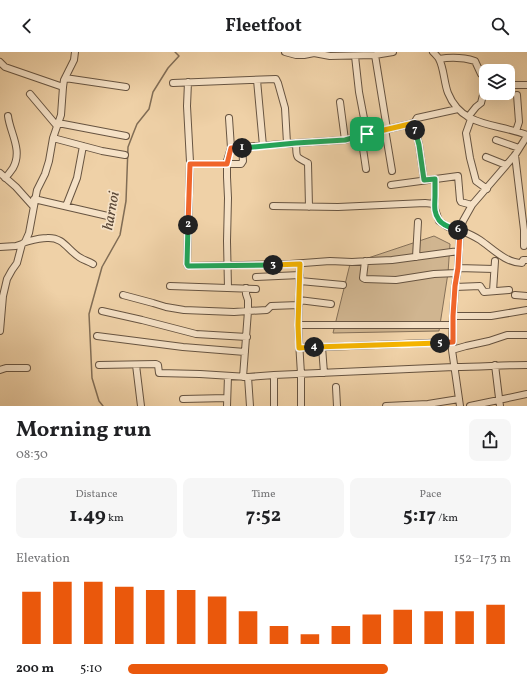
<!DOCTYPE html>
<meta charset="utf-8">
<style>
body{margin:0;font-family:Vollkorn,serif;background:#f6f6f6;color:#202124;height:100vh;display:flex;flex-direction:column;font-size:15px;white-space:nowrap}
*{box-sizing:border-box;margin:0}
p{font-size:13px;color:#757577}
.icon{flex:none;width:22px;height:22px;fill:none;stroke:currentColor;stroke-width:2;stroke-linecap:round;stroke-linejoin:round}
.map{position:relative;height:354px;overflow:hidden}
.side{display:flex;flex-direction:column;background:#fff;flex:1}
.side>*{flex:none}
.buttons{position:absolute;left:479px;top:12px;display:grid;gap:8px}
.buttons a{display:grid;place-items:center;width:36px;height:36px;border-radius:8px;background:#fff;box-shadow:0 4px 16px #0002;font-size:20px}
.pin{position:absolute;display:grid;place-items:center;width:34px;height:34px;color:#fff;margin:-17px;border-radius:8px;box-shadow:0 2px 6px #0006}
.km{position:absolute;width:20px;height:20px;margin:-10px;border-radius:50%;background:#222;color:#fff;font-size:11px;line-height:20px;text-align:center}
.round{display:grid;place-items:center;flex:none;width:42px;height:42px;border-radius:8px;background:#f6f6f6}
.overview{display:flex;align-items:center;justify-content:space-between;height:68px;padding:0 16px}
h1{font-size:22px;font-weight:700;line-height:30px}
.stats{display:grid;grid-template-columns:repeat(3,1fr);gap:6px;height:68px;padding:4px 16px}
.stats div{display:grid;align-content:center;border-radius:8px;background:#f6f6f6;text-align:center}
.stats b{font-size:20px;font-weight:700}
.stats small{font-size:11px;font-weight:400}
.stats p{font-size:11px}
.chart{height:112px;padding:8px 16px}
.chart p{display:flex;justify-content:space-between}
.chart svg{width:100%;height:72px;margin-top:4px;stroke:#ea580c;stroke-width:6}
ul{padding:0 16px;list-style:none;font-size:13px}
li{display:grid;grid-template-columns:64px 48px 1fr;align-items:center;height:30px}
li i{height:10px;border-radius:5px;background:#ea580c}
header{display:flex;justify-content:space-between;align-items:center;height:52px;padding:0 16px;background:#fff;font-size:18px;font-weight:700}
.map>svg:first-child{display:block}
.green{fill:#d0b590;stroke:#857058}
.lines{fill:none;stroke-linecap:round;stroke-linejoin:round}
.stream{stroke:#816d55;stroke-width:1.5}
.minor-casing{stroke:#675441;stroke-width:8}
.minor{stroke:#f5e1c6;stroke-width:6}
.split-1-casing{stroke:#fff;stroke-width:8}
.split-2-casing{stroke:#fff;stroke-width:8}
.split-3-casing{stroke:#fff;stroke-width:8}
.split-4-casing{stroke:#fff;stroke-width:8}
.split-5-casing{stroke:#fff;stroke-width:8}
.split-6-casing{stroke:#fff;stroke-width:8}
.split-7-casing{stroke:#fff;stroke-width:8}
.split-8-casing{stroke:#fff;stroke-width:8}
.split-1{stroke:#22a559;stroke-width:5}
.split-2{stroke:#f0652b;stroke-width:5}
.split-3{stroke:#22a559;stroke-width:5}
.split-4{stroke:#f5b400;stroke-width:5}
.split-5{stroke:#f5b400;stroke-width:5}
.split-6{stroke:#f0652b;stroke-width:5}
.split-7{stroke:#22a559;stroke-width:5}
.split-8{stroke:#f5b400;stroke-width:5}
.labels{text-anchor:middle;dominant-baseline:central;stroke-width:3.5;stroke-linejoin:round;paint-order:stroke}
.water-label{font-size:15px;font-style:italic;fill:#584636;stroke:#f5e1c6}
</style>
<header><svg class="icon" aria-label="back" viewBox="0 0 24 24"><path d="M15 5l-7 7 7 7"/></svg>Fleetfoot<svg class="icon" aria-label="search" viewBox="0 0 24 24"><circle cx="10" cy="10" r="6"/><path d="M15 15l6 6"/></svg></header>
<div class="map">
<svg width="527" height="354" viewBox="0 0 527 354">
<rect width="100%" height="100%" fill="#efd1a7"/>
<filter id="stains"><feTurbulence type="fractalNoise" baseFrequency=".005" numOctaves="4"/><feColorMatrix values="0 0 0 0 .2 0 0 0 0 .09 0 0 0 0 .02 0 0 0 .5 -.17"/></filter>
<radialGradient id="worn" r=".72"><stop offset=".6" stop-color="#630" stop-opacity="0"/><stop offset="1" stop-color="#630" stop-opacity=".3"/></radialGradient>
<path class="green" d="M 434,184 L 450,192 L 448,221 L 439,279 L 333,281 L 350,212 Z"/>
<g class="lines">
<path class="stream" d="M 103,354 L 99,349 L 92,326 L 89,262 L 102,215 L 120,183 L 126,149 L 128,95 L 133,82 L 137,72 L 149,57 L 153,40 L 168,16 L 179,4 L 175,0"/>
<g class="minor-casing">
<path id="minor" d="M 285,0 L 296,3 L 304,3 L 314,1 L 330,4 L 375,3 L 393,0
M 433,0 C 435,2 438,5 439,7 C 444,16 444,31 448,41 C 462,76 497,71 527,83
M 375,3 L 387,77
M 355,4 L 359,40 L 367,82
M 439,7 C 452,5 462,5 475,9 L 481,22 L 486,24
M 0,10 L 5,15 L 63,35
M 65,26 L 126,35
M 257,28 L 263,94
M 188,30 L 187,54 L 190,110 L 187,212 L 188,214 L 290,212 L 330,209 L 352,210 L 369,209 L 392,208 L 459,199
M 173,31 L 276,27 L 278,31 L 285,56 L 287,91
M 508,33 L 527,33
M 30,42 L 57,74
M 340,50 L 345,88
M 468,65 L 476,55 L 481,51 L 486,31
M 471,67 L 466,81 L 470,106 L 476,129 L 487,137
M 58,71 L 126,84
M 414,71 L 419,93 L 424,128
M 385,77 L 392,119
M 516,79 L 519,70 L 517,43
M 361,83 L 366,117
M 53,86 L 102,99 L 125,103
M 496,88 L 519,96
M 296,91 C 297,106 294,104 308,111 L 309,155
M 231,96 L 296,91 L 345,88 L 371,81 L 414,71 L 417,66 L 458,57
M 515,103 L 524,178 L 524,194
M 486,105 L 506,113
M 190,112 L 241,112 L 243,109 L 242,96
M 0,121 L 16,135 L 33,154
M 5,126 C 8,123 11,119 13,116 C 23,98 10,81 8,64
M 435,127 L 435,146 L 434,152 L 435,157 L 439,169 L 448,175 L 460,179
M 391,133 L 458,124 L 460,148 L 461,150 L 472,153
M 34,147 L 112,165
M 66,154 L 77,126 L 83,94
M 273,154 L 338,155 L 425,151 L 434,152
M 460,178 C 467,181 474,184 480,188 C 493,197 506,211 522,211 L 523,208 L 527,208
M 25,190 C 33,188 40,186 47,186 C 63,185 67,197 79,205 C 83,208 88,209 93,212
M 0,195 L 16,194 L 22,192
M 416,205 L 418,170
M 365,209 L 363,226 L 365,227 L 396,228 L 434,222 L 457,221
M 300,212 L 298,273 L 301,322 L 301,354
M 458,216 L 494,217
M 256,225 L 300,223
M 300,229 L 343,233
M 170,234 L 256,237
M 455,235 L 480,234 L 484,240 L 509,238
M 228,236 L 227,189 L 228,146 L 227,125 L 227,109 L 231,96 L 229,66
M 493,239 L 495,209
M 123,243 L 153,251 L 166,255 L 184,258 L 234,260 L 248,259 L 267,258 L 271,254 L 299,253
M 515,243 L 527,244
M 299,248 L 331,252
M 102,259 L 142,268 L 196,282 L 247,285
M 453,264 L 491,264 L 527,258
M 298,273 L 453,273
M 0,279 L 3,244 L 7,227 L 12,218 L 17,211 L 22,192 L 25,190 L 29,181 L 37,138 L 45,122 L 49,109 L 53,86 L 61,63 L 63,35 L 64,28 L 74,8 L 75,0
M 97,284 L 183,295 L 245,300
M 322,295 L 324,321
M 299,296 L 453,290
M 452,298 L 466,294 L 489,289 L 507,283 L 527,283
M 99,313 L 156,312 L 158,313 L 159,321 L 200,322 L 248,325 L 274,323 L 454,315 C 479,315 503,313 527,313
M 136,313 L 141,354
M 495,313 L 500,354
M 0,318 L 6,316 L 27,316
M 243,325 L 248,259 L 248,248 L 246,242 L 246,236
M 248,325 L 250,354
M 336,335 L 337,354
M 183,347 L 227,346
M 227,354 L 228,324
M 274,354 L 274,323
M 386,354 L 428,352 L 459,347
M 460,354 L 452,298 L 453,264 L 455,234 L 458,216 L 460,179 L 463,169 L 472,153 L 515,103 L 527,84
M 470,354 L 527,342"/>
</g>
<use href="#minor" class="minor"/>
</g>
<g class="lines">
<g class="split-1-casing">
<path id="split-1" d="M 242,96 L 296,91 L 345,88 L 367,82"/>
</g>
<g class="split-2-casing">
<path id="split-2" d="M 188,173 L 190,112 L 227,112 L 231,96 L 242,96"/>
</g>
<g class="split-3-casing">
<path id="split-3" d="M 188,173 L 187,212 L 188,214 L 273,213"/>
</g>
<g class="split-4-casing">
<path id="split-4" d="M 273,213 L 300,212 L 298,273 L 299,296 L 314,295"/>
</g>
<g class="split-5-casing">
<path id="split-5" d="M 314,295 L 440,291"/>
</g>
<g class="split-6-casing">
<path id="split-6" d="M 440,291 L 453,290 L 453,264 L 455,234 L 458,216 L 460,179 L 458,178"/>
</g>
<g class="split-7-casing">
<path id="split-7" d="M 415,78 L 419,93 L 424,128 L 435,127 C 435,132 435,138 435,143 C 435,152 433,160 439,168 C 443,174 452,176 458,178"/>
</g>
<g class="split-8-casing">
<path id="split-8" d="M 367,82 L 414,71 L 415,78"/>
</g>
<use href="#split-1" class="split-1"/>
<use href="#split-2" class="split-2"/>
<use href="#split-3" class="split-3"/>
<use href="#split-4" class="split-4"/>
<use href="#split-5" class="split-5"/>
<use href="#split-6" class="split-6"/>
<use href="#split-7" class="split-7"/>
<use href="#split-8" class="split-8"/>
</g>
<g class="labels">
<g class="water-label">
<text transform="translate(112 159) rotate(-80)">harnoi</text>
</g>
</g>
<rect width="100%" height="100%" filter="url(#stains)"/>
<rect width="100%" height="100%" fill="url(#worn)"/>
</svg>
<div class="buttons">
<a><svg class="icon" aria-label="layers" viewBox="0 0 24 24"><path d="M12 4l9 5-9 5-9-5zM3 14l9 5 9-5"/></svg></a>
</div>
<div class="pin" style="left:367px;top:82px;background:#1e9e55"><svg class="icon" aria-label="arrive" viewBox="0 0 24 24"><path d="M6 21V4h12l-3 4 3 4H6"/></svg></div>
<b class="km" style="left:242px;top:96px">1</b>
<b class="km" style="left:188px;top:173px">2</b>
<b class="km" style="left:273px;top:213px">3</b>
<b class="km" style="left:314px;top:295px">4</b>
<b class="km" style="left:440px;top:291px">5</b>
<b class="km" style="left:458px;top:178px">6</b>
<b class="km" style="left:415px;top:78px">7</b>
</div>
<section class="side">
<div class="overview"><div><h1>Morning run</h1><p>08:30</p></div><a class="round"><svg class="icon" aria-label="share" viewBox="0 0 24 24"><path d="M12 15V3M7 8l5-5 5 5M5 13v7h14v-7"/></svg></a></div>
<div class="stats">
<div><p>Distance</p><b>1.49<small> km</small></b></div>
<div><p>Time</p><b>7:52</b></div>
<div><p>Pace</p><b>5:17<small> /km</small></b></div>
</div>
<div class="chart"><p><span>Elevation</span>152–173 m</p>
<svg viewBox="0 0 160 44" preserveAspectRatio="none"><path d="M5 44V12M15 44V6M25 44V6M35 44V9M45 44V11M55 44V11M65 44V15M75 44V24M85 44V33M95 44V38M105 44V33M115 44V26M125 44V23M135 44V24M145 44V24M155 44V20"/></svg>
</div>
<ul>
<li><b>200 m</b>5:10<i style="width:68%"></i></li>
</ul>
</section>
